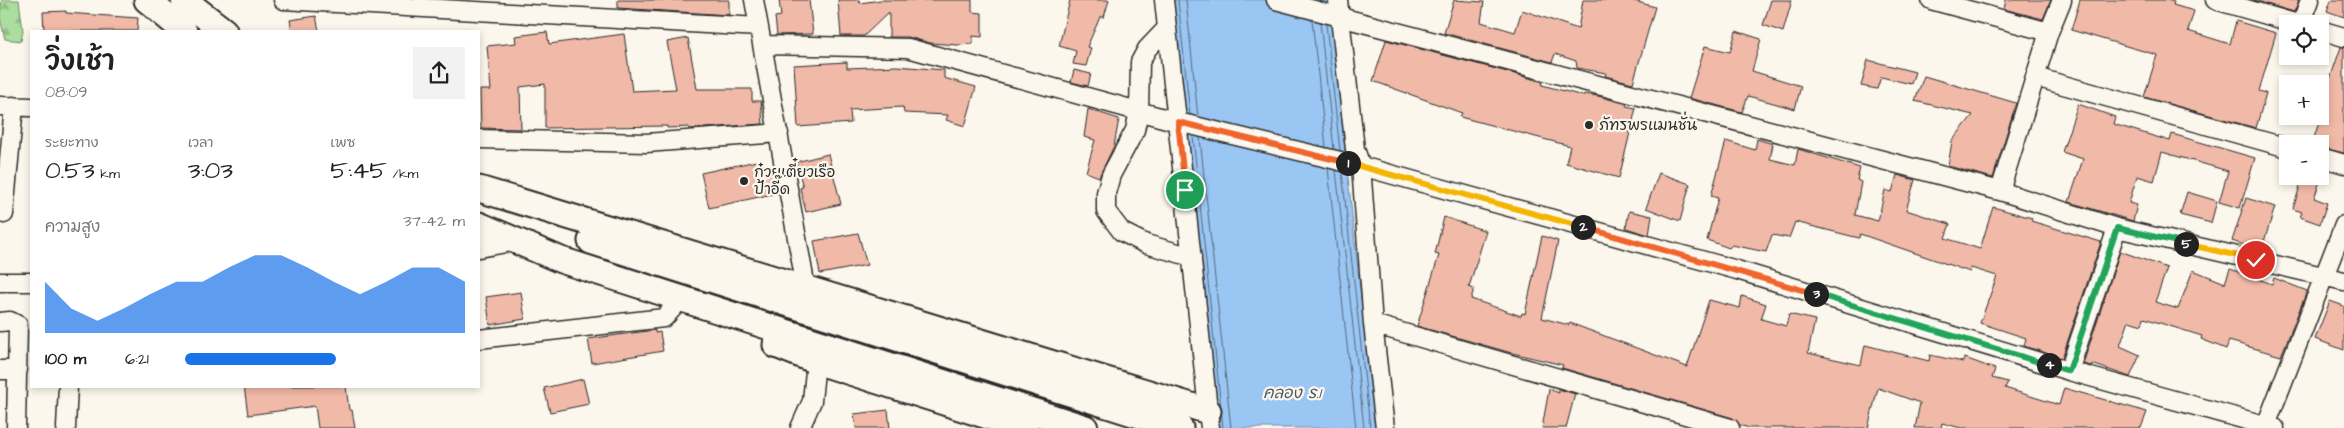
<!DOCTYPE html>
<html lang="th">
<meta charset="utf-8">
<style>
body{margin:0;font-family:"Architects Daughter","Playpen Sans Thai",sans-serif;background:#f2f2f2;color:#202124;height:100vh;display:flex;flex-direction:column;font-size:19px;white-space:nowrap}
*{box-sizing:border-box;margin:0}
p{font-size:16px;color:#757577}
.icon{flex:none;width:28px;height:28px;fill:none;stroke:currentColor;stroke-width:2;stroke-linecap:round;stroke-linejoin:round}
.map{position:relative;flex:1;overflow:hidden}
.drawer{position:absolute;left:30px;top:30px;width:450px;height:358px;display:flex;flex-direction:column;background:#fff;border-radius:0px;box-shadow:0 2px 8px #0003}
.drawer>*{flex:none}
.buttons{position:absolute;left:2279px;top:15px;display:grid;gap:10px}
.buttons a{display:grid;place-items:center;width:50px;height:50px;border-radius:0px;background:#fff;box-shadow:0 2px 8px #0003;font-size:25px}
.pin{position:absolute;display:grid;place-items:center;width:42px;height:42px;color:#fff;margin:-21px;border:2px solid #fff;border-radius:50%;box-shadow:0 1px 5px #0007}
.km{position:absolute;width:25px;height:25px;margin:-12px;border-radius:50%;background:#222;color:#fff;font-size:14px;line-height:25px;text-align:center}
.round{display:grid;place-items:center;flex:none;width:52px;height:52px;border-radius:0px;background:#f2f2f2}
.head{display:flex;align-items:center;justify-content:space-between;height:85px;padding:0 15px}
h1{font-size:28px;font-weight:600;line-height:38px}
.figures{display:grid;grid-template-columns:repeat(3,1fr);gap:8px;height:85px;padding:5px 15px}
.figures div{display:grid;align-content:center}
.figures b{font-size:25px;font-weight:600}
.figures small{font-size:14px;font-weight:400}
.figures p{font-size:14px}
.chart{height:140px;padding:10px 15px}
.chart p{display:flex;justify-content:space-between}
.chart svg{width:100%;height:90px;margin-top:5px;fill:#1a73e8;opacity:.7}
ul{padding:0 15px;list-style:none;font-size:16px}
li{display:grid;grid-template-columns:80px 60px 1fr;align-items:center;height:38px}
li i{height:12px;border-radius:6px;background:#1a73e8}
.map>svg:first-child{display:block}
.forest{fill:url(#forest-firs);stroke:#6b8464}
.water{fill:#9ac6f4;stroke:#6e88a4}
.lines{fill:none;stroke-linecap:round;stroke-linejoin:round}
.shore{stroke:#57697b;stroke-width:1}
.building{fill:#f1b9a7;stroke:#2b2b2b}
.street-casing{stroke:#2b2b2b;stroke-width:21}
.secondary-casing{stroke:#2b2b2b;stroke-width:29}
.street{stroke:#fbf7ec;stroke-width:18}
.secondary{stroke:#fbf7ec;stroke-width:25}
.split-1-casing{stroke:#fff;stroke-width:10}
.split-2-casing{stroke:#fff;stroke-width:10}
.split-3-casing{stroke:#fff;stroke-width:10}
.split-4-casing{stroke:#fff;stroke-width:10}
.split-5-casing{stroke:#fff;stroke-width:10}
.split-6-casing{stroke:#fff;stroke-width:10}
.split-1{stroke:#f0652b;stroke-width:6}
.split-2{stroke:#f5b400;stroke-width:6}
.split-3{stroke:#f0652b;stroke-width:6}
.split-4{stroke:#22a559;stroke-width:6}
.split-5{stroke:#22a559;stroke-width:6}
.split-6{stroke:#f5b400;stroke-width:6}
.poi-dot{fill:#2b2b2b;stroke:#fbf7ec;stroke-width:2}
.labels{text-anchor:middle;dominant-baseline:central;stroke-width:4.5;stroke-linejoin:round;paint-order:stroke}
.poi-label{font-size:15px;fill:#2b2b2b;stroke:#fbf7ec;text-anchor:start}
.water-label{font-size:16px;font-style:italic;fill:#4c5a67;stroke:#fbf7ec}
</style>
<div class="map">
<svg width="2344" height="428" viewBox="0 0 2344 428">
<defs>
<pattern id="forest-firs" width="22" height="20" patternUnits="userSpaceOnUse" patternTransform="scale(1.25)"><rect width="22" height="20" fill="#abdd9e"/><path d="M5 1l3.5 6h-7zM16 11l3.5 6h-7z" fill="#93be88"/></pattern>
</defs>
<rect width="100%" height="100%" fill="#fbf7ec"/>
<filter id="ink" filterUnits="userSpaceOnUse"><feTurbulence type="fractalNoise" baseFrequency=".02" numOctaves="2"/><feDisplacementMap in="SourceGraphic" scale="10" xChannelSelector="R" yChannelSelector="G"/><feConvolveMatrix kernelMatrix="1 2 1 2 8 2 1 2 1" color-interpolation-filters="sRGB"/></filter>
<g filter="url(#ink)">
<path class="forest" d="M 2,0 L 19,0 L 23,31 L 21,41 L 5,39 L 0,18 Z"/>
<path class="water" d="M 1167,0 L 1329,0 L 1375,428 L 1212,428 Z"/>
<g class="lines">
<path class="shore" d="M 1178,0 L 1190,115
M 1186,0 L 1198,117
M 1312,20 L 1326,147
M 1320,22 L 1334,149
M 1326,24 L 1340,151
M 1193,136 L 1223,428
M 1200,138 L 1231,428
M 1328,168 L 1356,428
M 1336,170 L 1364,428
M 1342,172 L 1370,428"/>
</g>
<path class="building" d="M 618,0 L 729,0 L 729,15 L 618,8 Z
M 779,0 L 809,0 L 813,34 L 777,35 L 775,17 L 781,16 Z
M 838,0 L 859,0 L 860,3 L 881,0 L 972,0 L 972,12 L 982,13 L 982,37 L 973,36 L 973,44 L 958,45 L 930,43 L 908,37 L 889,37 L 889,12 L 864,36 L 841,36 Z
M 1070,0 L 1109,0 L 1104,17 L 1100,17 L 1087,47 L 1091,48 L 1086,66 L 1073,64 L 1076,51 L 1059,46 Z
M 1454,0 L 1484,2 L 1481,22 L 1515,32 L 1522,10 L 1578,29 L 1583,0 L 1631,0 L 1655,7 L 1633,83 L 1605,76 L 1606,73 L 1577,68 L 1576,61 L 1555,54 L 1552,62 L 1444,33 Z
M 1771,0 L 1792,0 L 1783,32 L 1763,25 Z
M 2006,0 L 2051,0 L 2043,19 L 2004,9 Z
M 2080,0 L 2167,0 L 2174,2 L 2173,5 L 2194,11 L 2188,31 L 2230,44 L 2236,21 L 2276,33 L 2259,91 L 2266,93 L 2256,128 L 2144,97 L 2157,55 L 2071,30 Z
M 2253,0 L 2299,0 L 2294,12 Z
M 2331,0 L 2344,0 L 2344,17 L 2327,11 Z
M 66,11 L 66,13 L 138,18 L 137,31 L 44,31 L 43,12 Z
M 316,16 L 319,31 L 292,31 L 290,20 Z
M 1736,31 L 1761,39 L 1752,71 L 1801,86 L 1795,109 L 1748,96 L 1742,112 L 1689,98 L 1705,46 L 1730,52 Z
M 547,32 L 549,44 L 624,34 L 632,91 L 676,89 L 667,42 L 688,38 L 697,89 L 752,89 L 752,101 L 761,101 L 763,124 L 689,129 L 689,127 L 667,128 L 667,126 L 545,128 L 545,84 L 520,87 L 521,129 L 481,128 L 480,90 L 491,90 L 487,46 L 516,43 L 515,36 Z
M 1386,40 L 1515,74 L 1543,82 L 1542,85 L 1583,96 L 1584,94 L 1598,96 L 1627,104 L 1626,106 L 1636,108 L 1619,178 L 1566,163 L 1570,146 L 1460,117 L 1462,113 L 1373,81 Z
M 2341,47 L 2344,47 L 2344,153 L 2320,147 L 2320,144 L 2312,144 L 2326,100 L 2323,99 Z
M 1868,60 L 1915,72 L 1911,84 L 1881,77 L 1877,89 L 1861,86 Z
M 847,62 L 847,68 L 897,66 L 944,70 L 944,78 L 976,87 L 965,126 L 946,120 L 948,115 L 904,113 L 903,107 L 850,110 L 851,123 L 798,127 L 794,65 Z
M 1074,70 L 1091,74 L 1088,86 L 1071,82 Z
M 1924,76 L 2016,103 L 1993,178 L 1948,166 L 1952,141 L 1973,115 L 1915,101 Z
M 2078,104 L 2115,117 L 2113,124 L 2170,141 L 2172,134 L 2255,158 L 2240,208 L 2219,202 L 2228,171 L 2162,152 L 2154,181 L 2137,176 L 2129,203 L 2137,205 L 2133,221 L 2069,202 L 2083,159 L 2062,152 Z
M 1088,109 L 1119,119 L 1114,146 L 1099,177 L 1086,172 L 1095,140 L 1084,137 Z
M 1757,139 L 1773,144 L 1770,159 L 1795,165 L 1798,149 L 1860,168 L 1857,180 L 1861,182 L 1855,215 L 1878,221 L 1885,190 L 1892,192 L 1897,175 L 1915,180 L 1906,210 L 1950,224 L 1945,238 L 1980,249 L 1993,207 L 2032,218 L 2031,221 L 2101,242 L 2062,358 L 2024,346 L 2026,338 L 1980,323 L 1997,276 L 1971,268 L 1970,272 L 1860,234 L 1859,238 L 1795,222 L 1789,238 L 1772,235 L 1766,252 L 1732,245 L 1729,248 L 1707,240 L 1718,198 L 1711,196 L 1726,141 L 1755,150 Z
M 828,154 L 841,204 L 806,212 L 800,188 L 803,187 L 796,162 Z
M 761,160 L 763,168 L 771,167 L 777,193 L 709,208 L 701,173 Z
M 1659,173 L 1690,184 L 1680,221 L 1646,208 Z
M 2303,176 L 2322,176 L 2314,198 L 2327,203 L 2320,224 L 2300,217 L 2302,212 L 2293,209 Z
M 2187,192 L 2217,201 L 2211,223 L 2180,215 Z
M 2246,198 L 2275,207 L 2261,251 L 2232,241 Z
M 1629,211 L 1652,216 L 1649,235 L 1626,228 Z
M 1444,217 L 1486,231 L 1469,287 L 1474,289 L 1471,299 L 1521,316 L 1522,313 L 1525,314 L 1542,236 L 1558,241 L 1542,318 L 1569,325 L 1570,323 L 1687,367 L 1709,300 L 1740,308 L 1742,296 L 1766,304 L 1761,319 L 1786,326 L 1789,314 L 1815,320 L 1808,353 L 1861,365 L 1865,345 L 1929,361 L 1930,355 L 1963,362 L 1965,358 L 1995,369 L 1992,378 L 2008,382 L 2005,388 L 2059,405 L 2064,388 L 2147,412 L 2141,428 L 1961,428 L 1942,423 L 1941,428 L 1915,428 L 1920,403 L 1878,388 L 1868,428 L 1749,428 L 1740,425 L 1733,418 L 1562,368 L 1563,365 L 1508,352 L 1417,326 L 1439,255 L 1435,254 Z
M 858,233 L 867,265 L 820,274 L 814,241 Z
M 2120,251 L 2167,268 L 2155,302 L 2178,309 L 2193,270 L 2225,283 L 2230,269 L 2272,284 L 2274,278 L 2307,291 L 2281,356 L 2229,341 L 2226,349 L 2201,339 L 2202,336 L 2144,318 L 2142,325 L 2129,321 L 2120,346 L 2140,355 L 2130,377 L 2092,364 L 2091,366 L 2083,364 Z
M 521,292 L 525,319 L 490,325 L 486,297 Z
M 2330,301 L 2344,306 L 2344,350 L 2315,339 Z
M 655,330 L 655,333 L 660,332 L 663,351 L 592,363 L 588,339 Z
M 583,379 L 589,404 L 550,412 L 544,388 Z
M 244,386 L 346,386 L 349,410 L 352,410 L 355,428 L 318,428 L 315,406 L 248,415 Z
M 1549,389 L 1559,393 L 1559,389 L 1575,394 L 1566,428 L 1542,428 Z
M 888,410 L 890,428 L 856,428 L 854,414 Z"/>
<g class="lines">
<g class="street-casing">
<path id="street" d="M 283,0 L 759,27
M 754,0 L 806,288
M 1164,0 L 1210,428
M 1276,0 L 2000,191 L 2117,228 L 2344,281
M 1338,0 L 1355,149 L 1361,166 L 1373,324 L 1385,428
M 1931,0 L 2049,32
M 2215,0 L 2298,24
M 2301,24 L 2310,0
M 1167,28 L 1147,49 L 1140,62 L 1139,111 L 1135,130 L 1111,175 L 1106,193 L 1106,211 L 1122,232 L 1146,244 L 1192,257
M 2320,30 L 2344,37
M 763,45 L 908,48 L 1178,122 L 1361,166 L 1737,270 L 2069,371 L 2275,428
M 2035,77 L 2288,148
M 0,106 L 31,107
M 479,139 L 646,143 L 779,133
M 2320,157 L 2344,164
M 2000,191 L 2049,32 L 2062,0
M 4,214 L 14,106
M 479,248 L 517,241
M 0,282 L 31,282
M 0,322 L 10,321 L 18,325 L 16,428
M 1373,324 L 1730,428
M 479,339 L 664,318 L 675,306
M 0,370 L 18,370
M 2069,371 L 2117,228
M 66,428 L 68,386
M 800,428 L 812,401 L 816,361
M 2265,428 L 2344,225"/>
</g>
<g class="secondary-casing">
<path id="secondary" d="M 147,0 L 184,31
M 184,0 L 224,31
M 479,189 L 1208,411
M 479,225 L 561,260 L 1085,428
M 591,241 L 1180,428
M 776,345 L 816,361 L 1025,428"/>
</g>
<use href="#street" class="street"/>
<use href="#secondary" class="secondary"/>
</g>
</g>
<g class="lines" filter="url(#ink)">
<g class="split-1-casing">
<path id="split-1" d="M 1185,190 L 1178,122 L 1348,163"/>
</g>
<g class="split-2-casing">
<path id="split-2" d="M 1348,163 L 1583,227"/>
</g>
<g class="split-3-casing">
<path id="split-3" d="M 1583,227 L 1816,294"/>
</g>
<g class="split-4-casing">
<path id="split-4" d="M 1816,294 L 2049,365"/>
</g>
<g class="split-5-casing">
<path id="split-5" d="M 2049,365 L 2069,371 L 2117,228 L 2186,244"/>
</g>
<g class="split-6-casing">
<path id="split-6" d="M 2186,244 L 2256,260"/>
</g>
<use href="#split-1" class="split-1"/>
<use href="#split-2" class="split-2"/>
<use href="#split-3" class="split-3"/>
<use href="#split-4" class="split-4"/>
<use href="#split-5" class="split-5"/>
<use href="#split-6" class="split-6"/>
</g>
<g class="poi-dot">
<circle cx="1589" cy="125" r="5"/>
<circle cx="744" cy="181" r="5"/>
</g>
<g class="labels">
<g class="poi-label">
<text x="1599" y="125">ภัทรพรแมนชั่น</text>
<text x="754" y="172">ก๋วยเตี๋ยวเรือ<tspan x="754" dy="17">ป้าอี๊ด</tspan></text>
</g>
<g class="water-label">
<text x="1292" y="393">คลอง ร.1</text>
</g>
</g>
</svg>
<div class="buttons">
<a><svg class="icon" aria-label="locate" viewBox="0 0 24 24"><circle cx="12" cy="12" r="6"/><path d="M12 2v4M12 18v4M2 12h4M18 12h4"/></svg></a>
<a>+</a>
<a>−</a>
</div>
<div class="pin" style="left:1185px;top:190px;background:#1e9e55"><svg class="icon" aria-label="arrive" viewBox="0 0 24 24"><path d="M6 21V4h12l-3 4 3 4H6"/></svg></div>
<div class="pin" style="left:2256px;top:260px;background:#d93025"><svg class="icon" aria-label="check" viewBox="0 0 24 24"><path d="M5 12l5 5 9-10"/></svg></div>
<b class="km" style="left:1348px;top:163px">1</b>
<b class="km" style="left:1583px;top:227px">2</b>
<b class="km" style="left:1816px;top:294px">3</b>
<b class="km" style="left:2049px;top:365px">4</b>
<b class="km" style="left:2186px;top:244px">5</b>
<section class="drawer">
<div class="head"><div><h1>วิ่งเช้า</h1><p>08:09</p></div><a class="round"><svg class="icon" aria-label="share" viewBox="0 0 24 24"><path d="M12 15V3M7 8l5-5 5 5M5 13v7h14v-7"/></svg></a></div>
<div class="figures">
<div><p>ระยะทาง</p><b>0.53<small> km</small></b></div>
<div><p>เวลา</p><b>3:03</b></div>
<div><p>เพซ</p><b>5:45<small> /km</small></b></div>
</div>
<div class="chart"><p><span>ความสูง</span>37–42 m</p>
<svg viewBox="0 0 160 44" preserveAspectRatio="none"><path d="M0 44V19L10 32L20 38L30 32L40 25L50 19L60 19L70 12L80 6L90 6L100 12L110 19L120 25L130 19L140 12L150 12L160 19V44z"/></svg>
</div>
<ul>
<li><b>100 m</b>6:21<i style="width:54%"></i></li>
</ul>
</section>
</div>
